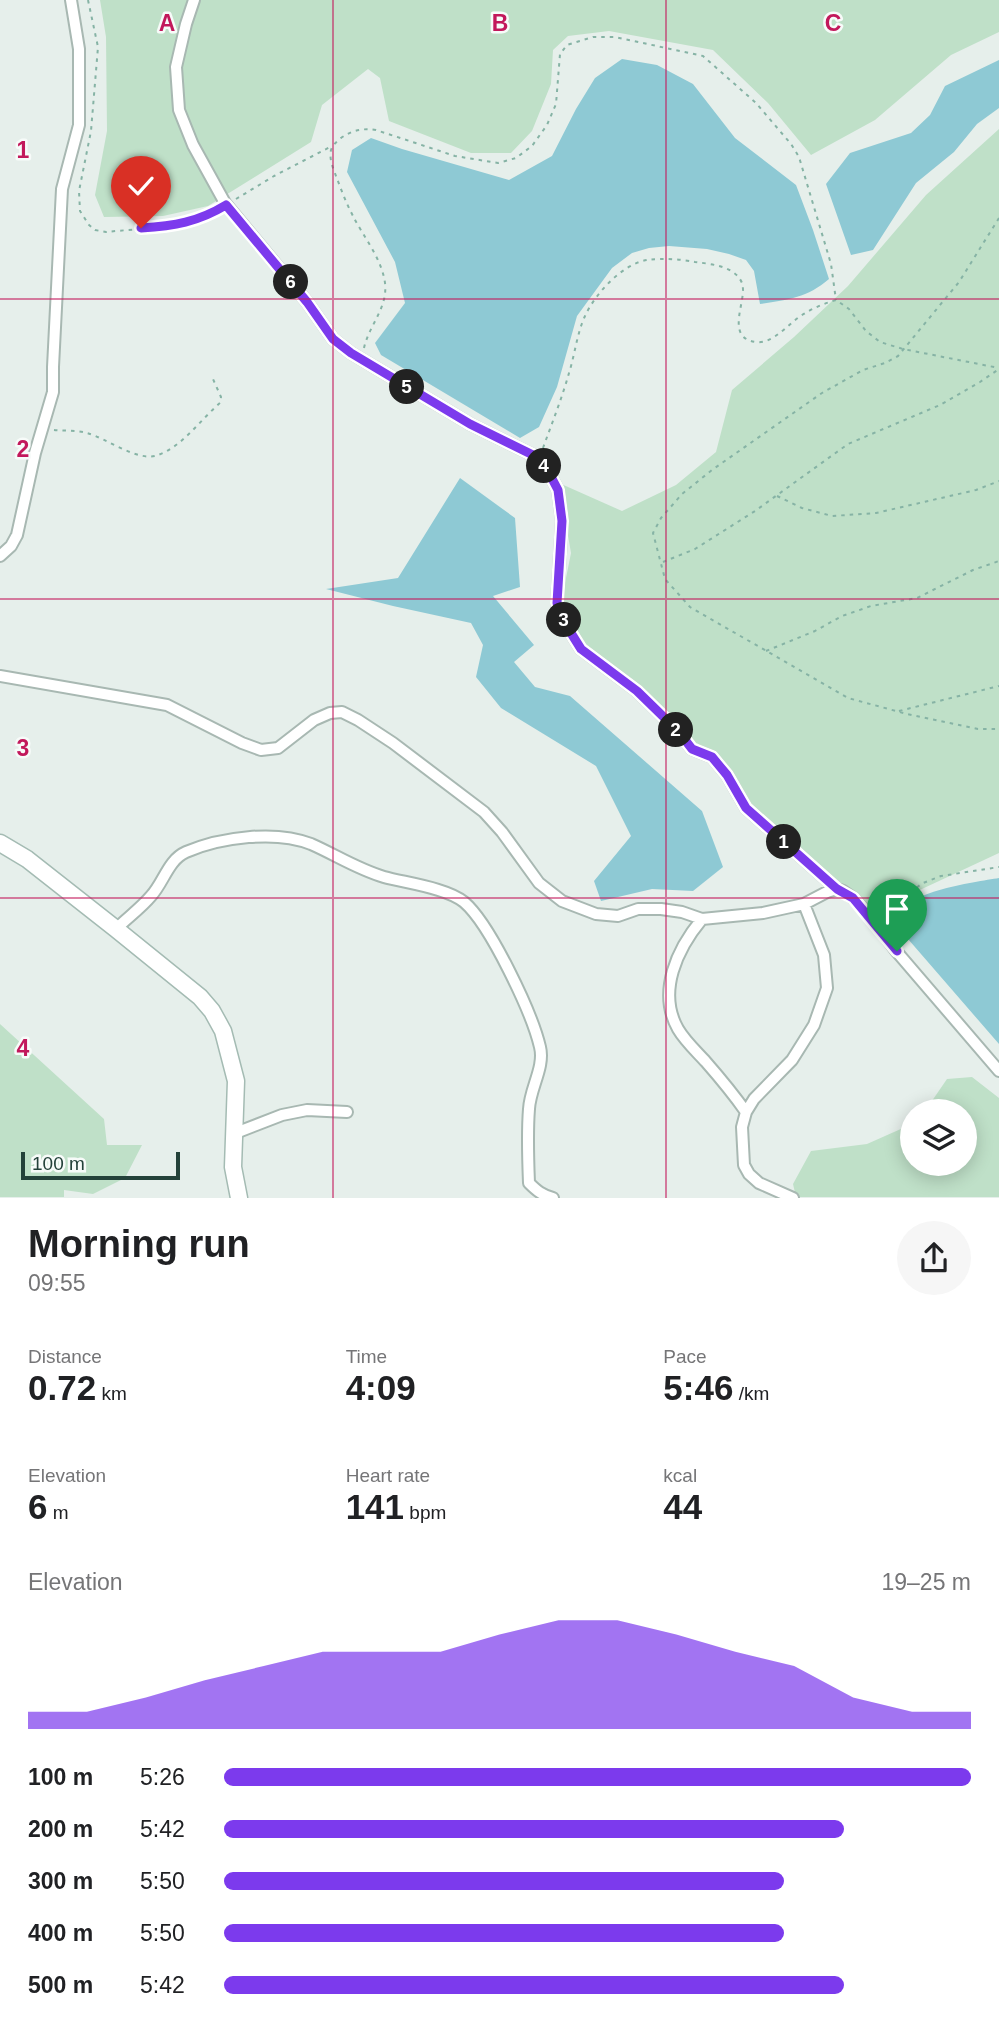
<!DOCTYPE html>
<meta charset="utf-8">
<style>
body{margin:0;font-family:Helvetica,sans-serif;background:#f6f6f6;color:#202124;height:100vh;display:flex;flex-direction:column;font-size:26px;white-space:nowrap}
*{box-sizing:border-box;margin:0}
p{font-size:23px;color:#757577}
.icon{flex:none;width:38px;height:38px;fill:none;stroke:currentColor;stroke-width:2;stroke-linecap:round;stroke-linejoin:round}
.map{position:relative;height:1198px;overflow:hidden}
.sheet{display:flex;flex-direction:column;background:#fff;flex:1}
.sheet>*{flex:none}
.controls{position:absolute;left:900px;top:1099px;display:grid;gap:14px}
.controls a{display:grid;place-items:center;width:77px;height:77px;border-radius:50%;background:#fff;box-shadow:0 4px 18px #0003;font-size:35px}
.scale{position:absolute;left:21px;bottom:18px;width:159px;box-sizing:border-box;padding-left:7px;border:4px solid #24423a;border-top:0;font-size:19px;line-height:24px;white-space:nowrap;color:#24423a;-webkit-text-stroke:5px #f7fbf9;paint-order:stroke}
.pin{position:absolute;display:grid;place-items:center;width:60px;height:60px;color:#fff;margin:-72px -30px;border-radius:50% 50% 50% 0;rotate:-45deg;box-shadow:0 0 7px #0007}
.pin .icon{rotate:45deg}
.km{position:absolute;width:35px;height:35px;margin:-18px;border-radius:50%;background:#222;color:#fff;font-size:19px;line-height:35px;text-align:center}
.round{display:grid;place-items:center;flex:none;width:74px;height:74px;border-radius:37px;background:#f6f6f6}
.summary{display:flex;align-items:center;justify-content:space-between;height:119px;padding:0 28px}
h1{font-size:38px;font-weight:800;line-height:52px}
.metrics{display:grid;grid-template-columns:repeat(3,1fr);gap:10px;height:119px;padding:7px 28px}
.metrics div{display:grid;align-content:center}
.metrics b{font-size:35px;font-weight:800}
.metrics small{font-size:19px;font-weight:400}
.metrics p{font-size:19px}
.chart{height:196px;padding:14px 28px}
.chart p{display:flex;justify-content:space-between}
.chart svg{width:100%;height:126px;margin-top:7px;fill:#7c3aed;opacity:.7}
ul{padding:0 28px;list-style:none;font-size:23px}
li{display:grid;grid-template-columns:112px 84px 1fr;align-items:center;height:52px}
li i{height:18px;border-radius:9px;background:#7c3aed}
.map>svg:first-child{display:block}
.green{fill:#bfe0c8}
.water{fill:#8ec9d4}
.lines{fill:none;stroke-linecap:round;stroke-linejoin:round}
.street-casing{stroke:#a8b8b2;stroke-width:14}
.secondary-casing{stroke:#a4bbb3;stroke-width:19}
.path{stroke:#86b3a5;stroke-width:2;stroke-dasharray:3.5 5;stroke-linecap:butt}
.street{stroke:#fff;stroke-width:10}
.secondary{stroke:#fff;stroke-width:16}
.route-casing{stroke:#fff;stroke-width:14}
.route{stroke:#7c3aed;stroke-width:9}
.grid{fill:none;stroke:#c2185b;stroke-width:2;stroke-opacity:0.55}
.grid-label{font-size:23px;text-anchor:middle;font-weight:bold;fill:#c2185b;stroke:#f7fbf9;stroke-width:5;stroke-linejoin:round;paint-order:stroke}
</style>
<div class="map">
<svg width="999" height="1198" viewBox="0 0 999 1198">
<rect width="100%" height="100%" fill="#e6efeb"/>
<path class="green" d="M 100,0 L 999,0 L 999,32 L 951,55 L 875,120 L 811,155 L 768,103 L 713,50 L 609,31 L 568,36 L 553,50 L 551,84 L 532,131 L 511,153 L 471,153 L 389,121 L 380,78 L 368,69 L 322,105 L 311,142 L 208,206 L 163,216 L 104,217 L 95,195 L 107,131 L 106,37 Z
M 999,129 L 999,853 L 864,916 L 809,868 L 648,694 L 596,655 L 558,618 L 571,553 L 559,483 L 622,511 L 676,485 L 716,452 L 732,390 L 794,337 L 848,286 L 926,195 Z
M 0,1024 L 104,1119 L 107,1145 L 142,1145 L 125,1178 L 93,1194 L 64,1190 L 64,1197 L 0,1197 Z
M 972,1077 L 999,1098 L 999,1197 L 796,1197 L 793,1184 L 811,1151 L 867,1144 L 912,1124 L 912,1164 L 964,1164 L 964,1111 L 925,1111 L 947,1079 Z"/>
<path class="water" d="M 622,59 L 657,65 L 693,84 L 735,138 L 796,185 L 813,230 L 829,279 C 807,298 787,300 760,304 L 754,271 L 746,260 L 729,254 L 707,249 L 669,246 L 649,248 L 632,253 L 612,268 L 577,316 L 557,387 L 539,427 L 520,438 L 381,355 L 375,343 L 405,303 L 395,262 L 347,172 L 352,150 L 371,138 L 402,149 L 509,180 L 552,156 L 576,109 L 595,78 Z
M 999,60 L 999,108 L 977,124 L 954,152 L 916,183 L 873,250 L 851,255 L 826,184 L 850,153 L 911,133 L 930,115 L 945,86 Z
M 460,478 L 515,518 L 520,587 L 493,596 L 534,645 L 514,662 L 535,687 L 570,696 L 702,811 L 723,867 L 693,891 L 652,889 L 601,901 L 594,881 L 631,836 L 596,766 L 501,708 L 476,677 L 483,645 L 471,623 L 393,606 L 326,589 L 398,578 Z
M 999,878 L 999,1044 L 895,924 C 895,892 975,882 999,878 Z"/>
<g class="lines">
<g class="street-casing">
<path id="street" d="M 194,0 L 186,24 L 176,67 L 179,110 L 193,145 L 225,203 L 307,302 L 333,339 L 351,353 L 470,424 L 537,457 L 548,471 L 558,490 L 562,521 L 557,603 L 566,625 L 581,649 L 637,691 L 679,732 L 692,749 L 712,757 L 727,775 L 746,808 L 837,889
M 0,556 L 11,546 L 17,535 L 35,453 L 53,392 L 53,367 L 62,189 L 79,125 L 79,49 L 71,0
M 0,676 L 167,705 L 242,743 L 261,750 L 278,748 L 314,720 L 330,713 L 342,712 L 358,720 L 393,743 L 484,812 L 502,832 L 539,883 L 562,901 L 596,914 L 618,916 L 638,909 L 661,909 L 682,912 L 702,919 L 763,913 L 804,904 L 827,892 L 837,889 L 843,891 L 853,898 L 873,920 L 897,952 L 999,1071
M 702,919 C 677,949 657,992 678,1029 C 685,1041 696,1051 706,1062 C 720,1078 734,1095 746,1112
M 116,929 C 127,918 141,908 151,896 C 164,882 168,860 186,852 C 221,837 276,830 311,844 C 336,855 357,869 384,877 C 406,883 447,888 464,902 C 490,924 532,1013 540,1047 C 545,1067 530,1088 529,1109 C 527,1134 528,1158 529,1183 C 537,1191 542,1195 553,1198
M 233,1134 L 282,1115 L 307,1110 L 347,1112
M 793,1198 L 759,1183 L 749,1174 L 744,1165 L 742,1127 L 746,1112 L 754,1099 L 792,1060 L 814,1025 L 827,988 L 824,955 L 804,904"/>
</g>
<g class="secondary-casing">
<path id="secondary" d="M 0,843 L 27,859 L 116,929 L 200,997 L 212,1011 L 223,1031 L 236,1081 L 233,1167 L 239,1198"/>
</g>
<path class="path" d="M 88,0 L 98,47 L 91,131 L 79,191 L 80,211 L 89,225 L 95,230 L 106,232 C 139,228 188,230 217,211
M 236,199 L 274,176 L 332,146
M 999,218 L 959,282 L 898,356 L 885,363 L 863,370 L 822,393 L 712,470 L 682,494 L 661,518 L 653,533 L 665,579 L 690,607 L 848,698 L 907,714 L 978,729 L 999,729
M 364,348 C 369,325 388,308 385,283 C 382,259 363,236 353,216 C 346,203 341,189 336,176 C 333,168 329,159 331,150 C 333,144 337,142 341,138 C 352,130 363,128 376,130 L 455,156 L 498,163 L 516,158 L 532,146 L 547,125 L 556,104 L 560,54 L 567,45 L 593,37 L 615,37 L 703,56 L 756,103 L 791,144 L 799,157 L 831,264 L 836,300
M 54,430 C 65,431 77,430 87,433 C 106,438 139,463 158,455 C 183,446 200,420 220,403 L 221,397 L 213,379
M 543,448 C 552,423 562,398 569,373 C 575,354 577,333 585,316 C 595,294 622,264 647,260 C 662,258 681,259 695,262 C 711,264 735,266 742,283 C 748,300 723,339 757,342 C 773,344 789,323 802,315 C 813,308 823,304 836,300 L 849,309 L 866,331 L 880,342 L 903,349 L 999,368
M 777,496 L 802,508 L 832,516 L 876,513 L 976,490 L 999,481
M 663,562 L 695,549 L 755,511 L 848,444 L 940,405 L 980,382 L 999,369
M 766,651 L 815,631 L 842,616 L 871,606 L 917,598 L 973,570 L 999,561
M 899,711 L 999,686
M 882,912 L 923,883 L 941,876 L 999,867"/>
<use href="#street" class="street"/>
<use href="#secondary" class="secondary"/>
</g>
<g class="lines">
<g class="route-casing">
<path id="route" d="M 141,228 C 174,226 198,222 226,205 L 307,302 L 333,339 L 351,353 L 470,424 L 537,457 L 548,471 L 558,490 L 562,521 L 557,603 L 566,625 L 581,649 L 637,691 L 679,732 L 692,749 L 712,757 L 727,775 L 746,808 L 837,889 L 853,898 L 897,951"/>
</g>
<use href="#route" class="route"/>
</g>
<path class="grid" d="M 333,0 L 333,1198M 666,0 L 666,1198M 0,299 L 999,299M 0,599 L 999,599M 0,898 L 999,898"/>
<g class="grid-label">
<text x="167" y="31">A</text>
<text x="500" y="31">B</text>
<text x="833" y="31">C</text>
<text x="23" y="158">1</text>
<text x="23" y="457">2</text>
<text x="23" y="756">3</text>
<text x="23" y="1056">4</text>
</g>
</svg>
<div class="controls">
<a><svg class="icon" aria-label="layers" viewBox="0 0 24 24"><path d="M12 4l9 5-9 5-9-5zM3 14l9 5 9-5"/></svg></a>
</div>
<div class="scale">100 m</div>
<div class="pin" style="left:897px;top:951px;background:#1e9e55"><svg class="icon" aria-label="arrive" viewBox="0 0 24 24"><path d="M6 21V4h12l-3 4 3 4H6"/></svg></div>
<div class="pin" style="left:141px;top:228px;background:#d93025"><svg class="icon" aria-label="check" viewBox="0 0 24 24"><path d="M5 12l5 5 9-10"/></svg></div>
<b class="km" style="left:784px;top:842px">1</b>
<b class="km" style="left:676px;top:730px">2</b>
<b class="km" style="left:564px;top:620px">3</b>
<b class="km" style="left:544px;top:466px">4</b>
<b class="km" style="left:407px;top:387px">5</b>
<b class="km" style="left:291px;top:282px">6</b>
</div>
<section class="sheet">
<div class="summary"><div><h1>Morning run</h1><p>09:55</p></div><a class="round"><svg class="icon" aria-label="share" viewBox="0 0 24 24"><path d="M12 15V3M7 8l5-5 5 5M5 13v7h14v-7"/></svg></a></div>
<div class="metrics">
<div><p>Distance</p><b>0.72<small> km</small></b></div>
<div><p>Time</p><b>4:09</b></div>
<div><p>Pace</p><b>5:46<small> /km</small></b></div>
</div>
<div class="metrics">
<div><p>Elevation</p><b>6<small> m</small></b></div>
<div><p>Heart rate</p><b>141<small> bpm</small></b></div>
<div><p>kcal</p><b>44</b></div>
</div>
<div class="chart"><p><span>Elevation</span>19–25 m</p>
<svg viewBox="0 0 160 44" preserveAspectRatio="none"><path d="M0 44V38L10 38L20 33L30 27L40 22L50 17L60 17L70 17L80 11L90 6L100 6L110 11L120 17L130 22L140 33L150 38L160 38V44z"/></svg>
</div>
<ul>
<li><b>100 m</b>5:26<i style="width:100%"></i></li>
<li><b>200 m</b>5:42<i style="width:83%"></i></li>
<li><b>300 m</b>5:50<i style="width:75%"></i></li>
<li><b>400 m</b>5:50<i style="width:75%"></i></li>
<li><b>500 m</b>5:42<i style="width:83%"></i></li>
</ul>
</section>
